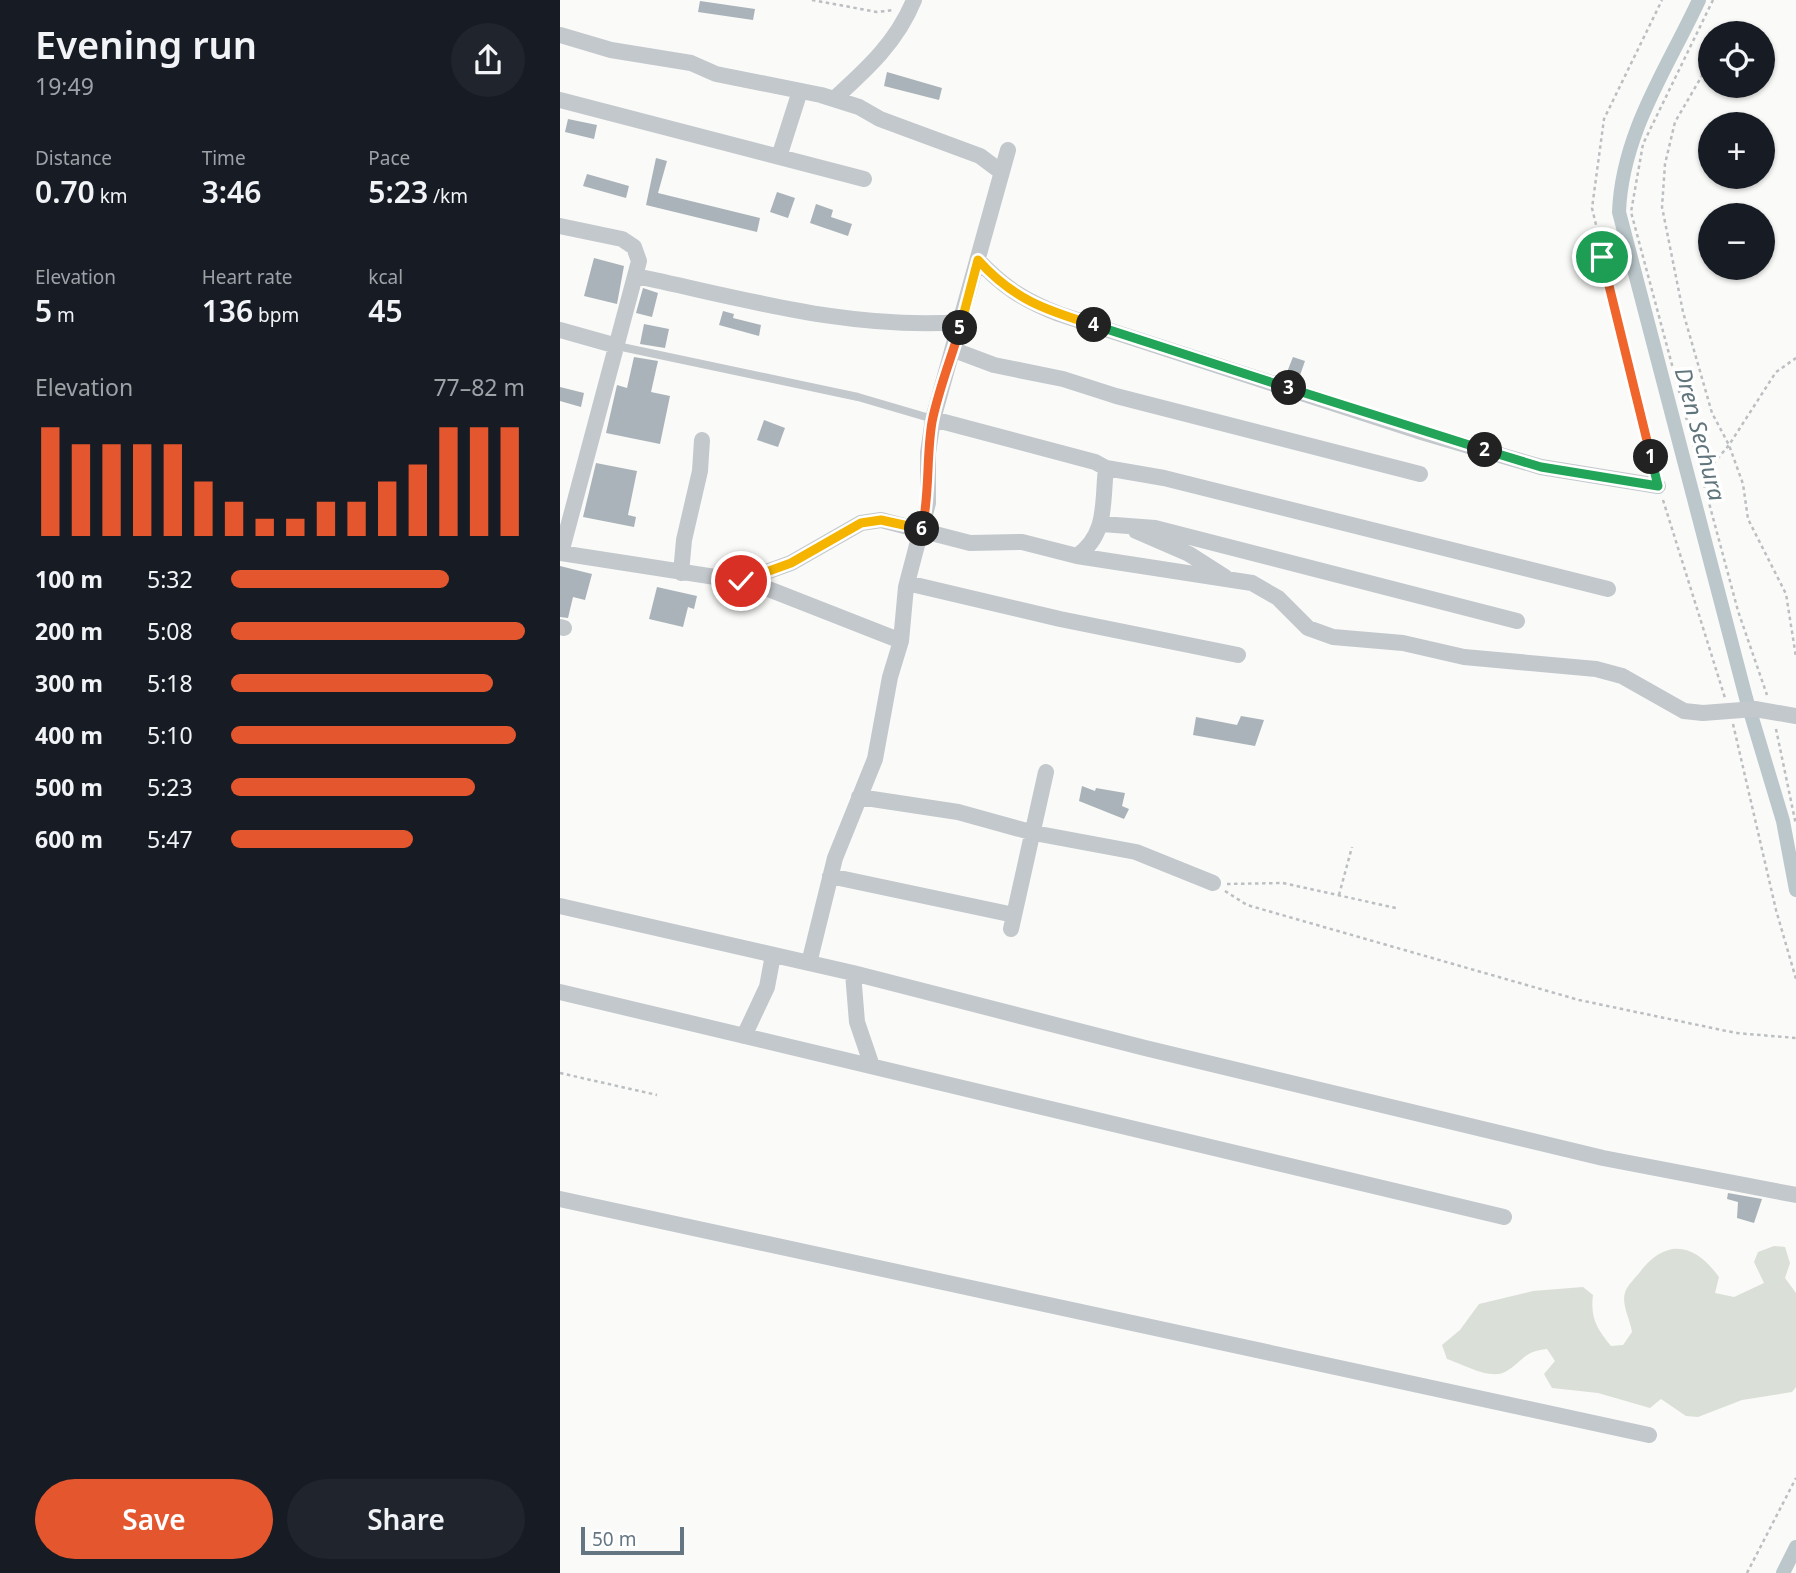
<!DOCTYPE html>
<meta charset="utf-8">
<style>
body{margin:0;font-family:"Noto Sans",sans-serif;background:#20242c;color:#f1f3f6;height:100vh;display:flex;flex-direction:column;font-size:26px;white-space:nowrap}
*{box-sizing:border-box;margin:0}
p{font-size:23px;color:#9ea1a6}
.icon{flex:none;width:38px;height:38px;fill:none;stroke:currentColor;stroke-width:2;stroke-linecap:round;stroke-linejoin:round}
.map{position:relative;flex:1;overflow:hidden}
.sheet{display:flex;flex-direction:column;background:#171b24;width:560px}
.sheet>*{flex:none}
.tools{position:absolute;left:1138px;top:21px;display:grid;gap:14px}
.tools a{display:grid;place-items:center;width:77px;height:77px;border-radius:50%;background:#171b24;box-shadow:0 2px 5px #0004;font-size:35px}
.scale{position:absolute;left:21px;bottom:18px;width:103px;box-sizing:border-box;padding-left:7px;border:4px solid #657683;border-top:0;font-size:19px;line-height:24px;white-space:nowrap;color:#657683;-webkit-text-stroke:5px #fff;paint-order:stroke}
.pin{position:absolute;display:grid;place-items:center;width:60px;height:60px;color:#fff;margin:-30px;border:4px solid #fff;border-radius:50%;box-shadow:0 2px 7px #0007}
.km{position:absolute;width:35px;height:35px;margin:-18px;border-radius:50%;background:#222;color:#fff;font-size:19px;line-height:35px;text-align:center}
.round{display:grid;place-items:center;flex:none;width:74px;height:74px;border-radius:37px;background:#20242c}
.headline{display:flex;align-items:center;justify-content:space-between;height:119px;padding:0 35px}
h1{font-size:38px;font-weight:600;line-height:52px}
.stats{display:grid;grid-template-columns:repeat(3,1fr);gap:10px;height:119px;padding:7px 35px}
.stats div{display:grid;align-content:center}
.stats b{font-size:30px;font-weight:600}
.stats small{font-size:19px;font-weight:400}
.stats p{font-size:19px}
.chart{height:196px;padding:14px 35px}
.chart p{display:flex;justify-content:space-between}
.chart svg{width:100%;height:126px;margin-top:7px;stroke:#e4572e;stroke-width:6}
.cta{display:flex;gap:14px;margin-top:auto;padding:14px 35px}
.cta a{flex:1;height:80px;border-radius:42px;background:#e4572e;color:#fff;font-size:28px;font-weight:600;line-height:80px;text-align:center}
.cta a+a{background:#20242c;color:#f1f3f6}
ul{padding:0 35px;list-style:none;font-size:23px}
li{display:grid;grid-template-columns:112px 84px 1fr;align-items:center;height:52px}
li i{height:18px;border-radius:9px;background:#e4572e}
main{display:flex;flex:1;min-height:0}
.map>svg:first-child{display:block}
.green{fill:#dadfd7}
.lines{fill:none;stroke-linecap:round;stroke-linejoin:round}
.canal{stroke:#bbc7cb;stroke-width:14}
.building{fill:#aab3b9}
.path{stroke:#bbbfc2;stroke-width:2.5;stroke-dasharray:3.5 3.5;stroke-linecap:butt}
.service{stroke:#c3c8cc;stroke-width:8}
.minor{stroke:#c3c8cc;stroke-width:16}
.split-1-casing{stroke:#fff;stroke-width:14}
.split-2-casing{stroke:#fff;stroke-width:14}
.split-3-casing{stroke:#fff;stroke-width:14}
.split-4-casing{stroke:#fff;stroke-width:14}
.split-5-casing{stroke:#fff;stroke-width:14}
.split-6-casing{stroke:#fff;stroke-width:14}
.split-7-casing{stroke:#fff;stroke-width:14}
.split-1{stroke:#f0652b;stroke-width:9}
.split-2{stroke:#22a559;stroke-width:9}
.split-3{stroke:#22a559;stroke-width:9}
.split-4{stroke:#22a559;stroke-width:9}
.split-5{stroke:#f5b400;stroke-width:9}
.split-6{stroke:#f0652b;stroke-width:9}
.split-7{stroke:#f5b400;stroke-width:9}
.labels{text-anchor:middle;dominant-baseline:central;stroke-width:7;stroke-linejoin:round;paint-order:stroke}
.water-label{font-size:23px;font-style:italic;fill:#60757c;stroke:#fff}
</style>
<main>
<section class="sheet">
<div class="headline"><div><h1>Evening run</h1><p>19:49</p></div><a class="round"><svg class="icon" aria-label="share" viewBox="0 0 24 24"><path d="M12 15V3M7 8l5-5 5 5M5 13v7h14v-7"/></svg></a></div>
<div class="stats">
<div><p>Distance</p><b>0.70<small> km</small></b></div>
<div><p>Time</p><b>3:46</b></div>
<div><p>Pace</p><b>5:23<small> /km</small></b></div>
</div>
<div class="stats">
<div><p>Elevation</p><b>5<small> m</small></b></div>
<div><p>Heart rate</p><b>136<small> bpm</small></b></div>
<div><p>kcal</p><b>45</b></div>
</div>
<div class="chart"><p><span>Elevation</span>77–82 m</p>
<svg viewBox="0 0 160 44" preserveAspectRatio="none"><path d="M5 44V6M15 44V12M25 44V12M35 44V12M45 44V12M55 44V25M65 44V32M75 44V38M85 44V38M95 44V32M105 44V32M115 44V25M125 44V19M135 44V6M145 44V6M155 44V6"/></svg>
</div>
<ul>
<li><b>100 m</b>5:32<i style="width:74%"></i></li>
<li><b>200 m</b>5:08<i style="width:100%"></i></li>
<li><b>300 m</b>5:18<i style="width:89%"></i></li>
<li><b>400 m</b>5:10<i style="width:97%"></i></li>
<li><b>500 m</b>5:23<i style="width:83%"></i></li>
<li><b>600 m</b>5:47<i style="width:62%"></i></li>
</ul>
<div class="cta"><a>Save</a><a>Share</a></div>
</section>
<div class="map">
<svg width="1236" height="1573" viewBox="0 0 1236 1573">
<rect width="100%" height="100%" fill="#fafaf8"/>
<path class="green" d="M 1214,1246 L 1225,1247 L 1230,1263 L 1225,1278 L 1236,1293 L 1236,1387 L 1232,1392 L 1182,1400 L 1138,1417 L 1126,1416 L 1101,1399 L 1090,1408 L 1038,1393 L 992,1388 L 984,1374 L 995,1361 L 987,1349 C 963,1351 963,1362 945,1372 C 930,1380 902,1364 887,1359 L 882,1345 L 900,1330 L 919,1304 L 973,1291 L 1023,1287 L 1033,1295 C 1030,1318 1037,1329 1051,1346 L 1063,1345 L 1072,1332 C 1070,1318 1060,1303 1066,1290 C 1069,1284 1076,1277 1080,1272 C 1107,1237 1135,1244 1159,1277 L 1155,1293 L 1174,1297 L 1204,1283 L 1194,1262 L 1198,1252 Z"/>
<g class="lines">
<path class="canal" d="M 1139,0 C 1107,69 1062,133 1059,212 L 1186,698 L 1223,821 L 1236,890
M 1223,1573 L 1236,1547"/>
</g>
<path class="building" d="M 140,1 L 195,9 L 193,20 L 138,12 Z
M 327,72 L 382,88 L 379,100 L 324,86 Z
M 8,119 L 37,125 L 34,139 L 5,132 Z
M 96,158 L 107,161 L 98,193 L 200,218 L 197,232 L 86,205 Z
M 27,174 L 69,186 L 66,198 L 23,186 Z
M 217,192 L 235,198 L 228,218 L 210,212 Z
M 256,204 L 273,210 L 271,217 L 292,224 L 288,236 L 250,223 Z
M 34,258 L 64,266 L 57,304 L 24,296 Z
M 83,288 L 98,293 L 92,317 L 76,313 Z
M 163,311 L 174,314 L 173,318 L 201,325 L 199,336 L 159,325 Z
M 84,324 L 109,329 L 105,348 L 80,344 Z
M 74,357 L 98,361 L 91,392 L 110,396 L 100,444 L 46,433 L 57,385 L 67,388 Z
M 733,357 L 745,361 L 738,381 L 725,377 Z
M 0,387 L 24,393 L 21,407 L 0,401 Z
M 204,420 L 225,428 L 218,447 L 197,440 Z
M 36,463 L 77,471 L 68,515 L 76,517 L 74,527 L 23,517 Z
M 0,566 L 32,574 L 25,600 L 13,597 L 8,618 L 0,617 Z
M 97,587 L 137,596 L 134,609 L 128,607 L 123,627 L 89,619 Z
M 681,716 L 704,720 L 695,746 L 633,735 L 636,717 L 677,725 Z
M 522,786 L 535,791 L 536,788 L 565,793 L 562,806 L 569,809 L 564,819 L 519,801 Z
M 1168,1193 L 1202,1199 L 1194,1223 L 1177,1218 L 1178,1202 L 1167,1199 Z"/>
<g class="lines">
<path class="path" d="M 252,0 L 317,12 L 334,10
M 1153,0 L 1083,144 L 1071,212 L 1178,611 L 1207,695
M 1150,62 L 1115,122 L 1105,164 L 1102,207 L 1123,312 L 1152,413 L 1169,445 L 1183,484 L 1188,519 L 1226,594 L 1236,657
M 1094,470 L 1032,208 L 1044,119 L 1102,0
M 1144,475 L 1169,445 L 1216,372 L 1236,358
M 1103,500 L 1165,698
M 1173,724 L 1216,910 L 1236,979
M 1216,729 L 1236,825
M 667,884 L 723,883 L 836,908
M 665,891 L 687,905 L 1019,1000 L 1176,1033 L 1236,1038
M 779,895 L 792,847
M 0,1073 L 97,1095
M 1187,1573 L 1236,1478"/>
<path class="service" d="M 57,346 L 298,397 L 373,419"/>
<path class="minor" d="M 0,35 L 51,50 L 131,63 L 156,74 L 261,95 L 299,107 L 320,119 L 420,156 L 440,171
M 274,99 C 307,69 337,42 354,0
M 0,100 L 304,179
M 219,157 L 240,91
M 0,226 L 62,239 L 74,247 L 79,261 L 1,553
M 418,260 C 443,287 465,301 499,314 L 858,431 L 981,467 L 1098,486
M 76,276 C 186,299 288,330 402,322
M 0,330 L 57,346
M 394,350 L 434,365 L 503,379 L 556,396 L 860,474
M 373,419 L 535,462 L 546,468 L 604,478 L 1048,589
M 542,524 L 595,528 L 957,621
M 576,531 L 629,554 L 665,577
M 0,553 L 181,581 L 211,590 L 341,641
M 517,556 C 548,534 542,502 546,468
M 121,573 L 124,540 L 140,471 L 142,440
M 181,581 L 231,563 L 301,523 L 321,520 L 410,543 L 462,542 L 517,556 L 692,583 L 718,598 L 748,628 L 773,637 L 843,643 L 904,657 L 1036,669 L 1062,676 L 1124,711 L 1143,713 L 1195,709 L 1236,716
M 347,583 L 500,619 L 678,655
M 0,627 L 4,628
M 299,797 L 398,812 L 474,833 L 576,852 L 653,883
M 270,876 L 454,915
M 0,906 L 293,973 L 585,1048 L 1043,1158 L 1236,1195
M 451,929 L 486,772
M 249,963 L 275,858 L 315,759 L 330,677 L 341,641 L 346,587 L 368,503 L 368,453 L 373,419 L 448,150
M 293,973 L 297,1022 L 312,1066
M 0,992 L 944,1217
M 184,1036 L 207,987 L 213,955
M 0,1199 L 1089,1435"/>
</g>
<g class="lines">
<g class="split-1-casing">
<path id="split-1" d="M 1042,257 L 1091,457"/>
</g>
<g class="split-2-casing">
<path id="split-2" d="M 925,450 L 981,467 L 1098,486 L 1091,457"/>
</g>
<g class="split-3-casing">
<path id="split-3" d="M 729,388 L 925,450"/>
</g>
<g class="split-4-casing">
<path id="split-4" d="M 534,325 L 729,388"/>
</g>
<g class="split-5-casing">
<path id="split-5" d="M 400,328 L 418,260 C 453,299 485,310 534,325"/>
</g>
<g class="split-6-casing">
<path id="split-6" d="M 362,529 C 370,493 366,458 372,422 C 378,391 391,359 400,328"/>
</g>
<g class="split-7-casing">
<path id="split-7" d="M 181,581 L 231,563 L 301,523 L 321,520 L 362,529"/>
</g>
<use href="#split-1" class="split-1"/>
<use href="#split-2" class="split-2"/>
<use href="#split-3" class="split-3"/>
<use href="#split-4" class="split-4"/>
<use href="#split-5" class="split-5"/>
<use href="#split-6" class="split-6"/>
<use href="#split-7" class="split-7"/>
</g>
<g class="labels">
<g class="water-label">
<text transform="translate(1141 434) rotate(75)">Dren Sechura</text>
</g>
</g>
</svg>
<div class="tools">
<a><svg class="icon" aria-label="locate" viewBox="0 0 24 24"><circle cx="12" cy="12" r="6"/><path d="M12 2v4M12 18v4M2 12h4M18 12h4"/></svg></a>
<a>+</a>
<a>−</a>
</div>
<div class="scale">50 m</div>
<div class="pin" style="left:1042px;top:257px;background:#1e9e55"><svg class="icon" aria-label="arrive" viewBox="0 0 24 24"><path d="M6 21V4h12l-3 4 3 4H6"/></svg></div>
<div class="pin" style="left:181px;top:581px;background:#d93025"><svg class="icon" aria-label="check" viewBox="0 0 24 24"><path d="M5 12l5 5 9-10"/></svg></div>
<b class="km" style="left:1091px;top:457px">1</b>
<b class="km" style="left:925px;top:450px">2</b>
<b class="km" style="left:729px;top:388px">3</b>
<b class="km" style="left:534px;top:325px">4</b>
<b class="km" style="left:400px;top:328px">5</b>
<b class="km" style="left:362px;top:529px">6</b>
</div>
</main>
